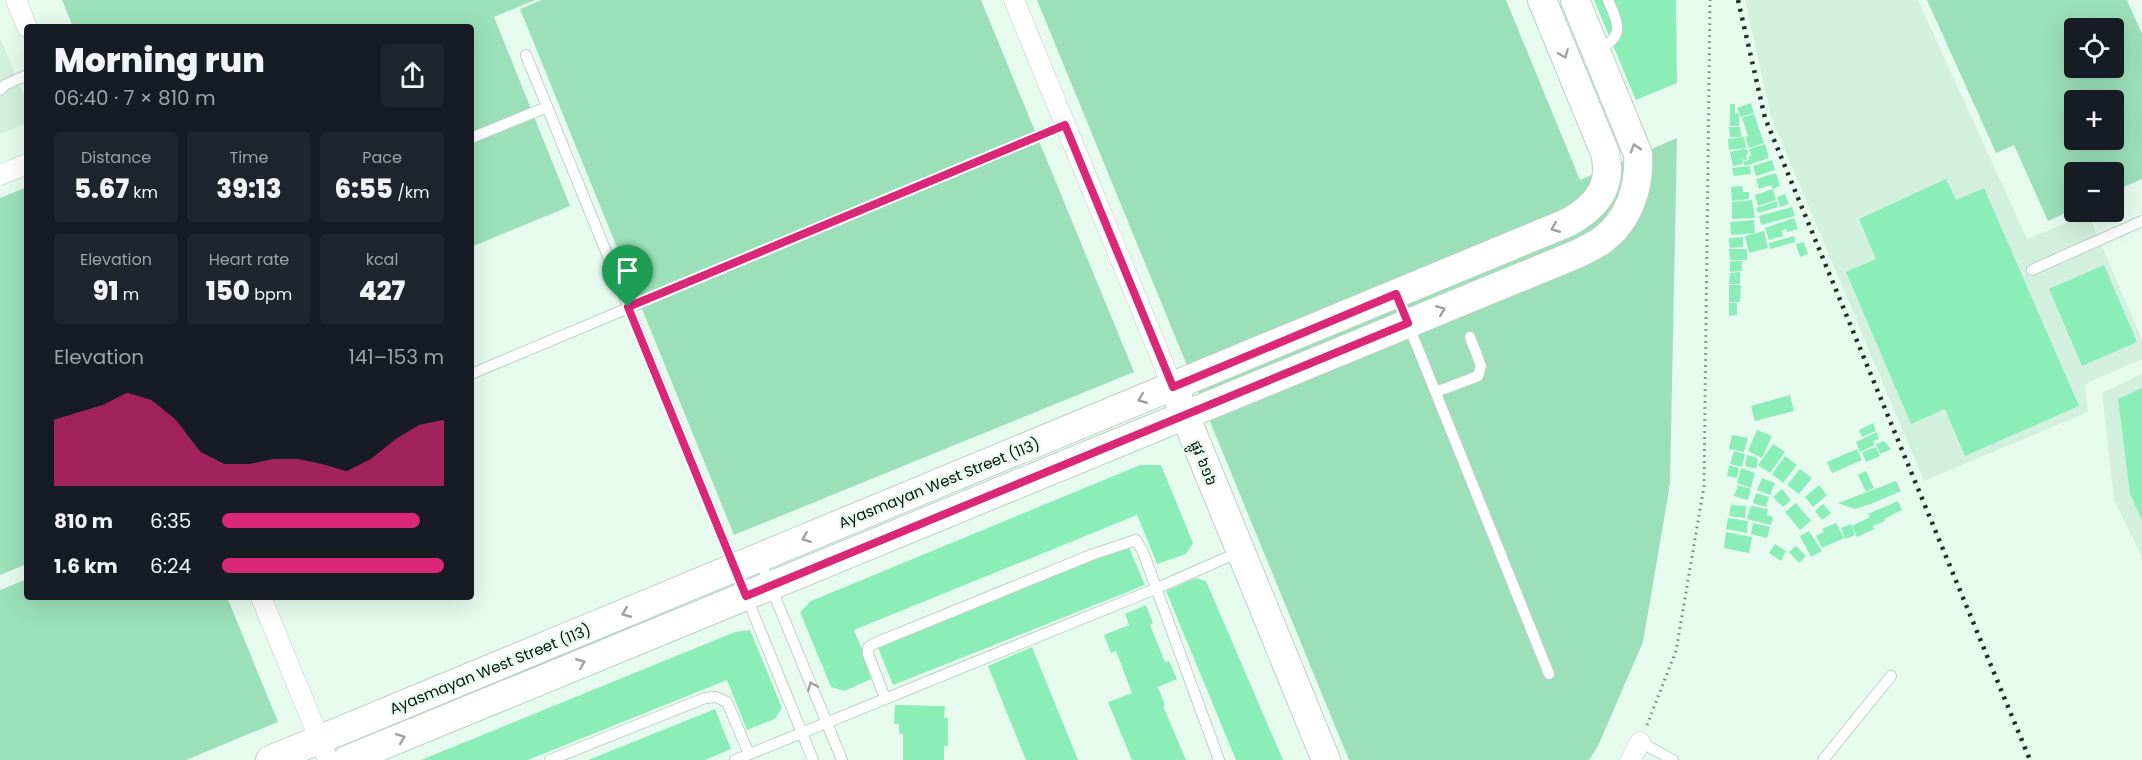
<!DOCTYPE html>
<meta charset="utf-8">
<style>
body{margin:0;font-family:Poppins,"Noto Sans Khmer",sans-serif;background:#20242c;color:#f1f3f6;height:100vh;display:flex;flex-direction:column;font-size:22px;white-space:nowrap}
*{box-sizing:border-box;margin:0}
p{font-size:20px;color:#9ea1a6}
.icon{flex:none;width:33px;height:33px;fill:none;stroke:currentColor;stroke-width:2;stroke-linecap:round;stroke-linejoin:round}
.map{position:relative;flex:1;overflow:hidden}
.side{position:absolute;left:24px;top:24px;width:450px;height:576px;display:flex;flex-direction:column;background:#171b24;border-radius:6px;box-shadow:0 6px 24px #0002}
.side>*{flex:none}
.fabs{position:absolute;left:2064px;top:18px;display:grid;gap:12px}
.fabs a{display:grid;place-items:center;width:60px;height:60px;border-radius:6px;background:#171b24;box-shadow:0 6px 24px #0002;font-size:30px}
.pin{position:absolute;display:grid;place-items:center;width:51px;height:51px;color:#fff;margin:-62px -26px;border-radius:50% 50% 50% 0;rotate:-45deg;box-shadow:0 0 6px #0007}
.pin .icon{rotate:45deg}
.round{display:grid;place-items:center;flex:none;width:63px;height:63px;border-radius:6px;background:#20242c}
.summary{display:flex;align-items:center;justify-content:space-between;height:102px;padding:0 30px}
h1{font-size:33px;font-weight:800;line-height:45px}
.figures{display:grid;grid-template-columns:repeat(3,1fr);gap:9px;height:102px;padding:6px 30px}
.figures div{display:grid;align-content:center;border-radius:6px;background:#20242c;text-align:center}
.figures b{font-size:26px;font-weight:800}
.figures small{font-size:16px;font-weight:400}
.figures p{font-size:16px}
.chart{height:168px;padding:12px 30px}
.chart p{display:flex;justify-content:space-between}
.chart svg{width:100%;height:108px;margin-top:6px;fill:#db2777;opacity:.7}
ul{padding:0 30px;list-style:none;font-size:20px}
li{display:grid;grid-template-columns:96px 72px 1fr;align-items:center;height:45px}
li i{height:15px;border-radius:8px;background:#db2777}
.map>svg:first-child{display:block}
.built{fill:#d3f0de}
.green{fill:#9be0b9;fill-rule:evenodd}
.building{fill:#8beeb8}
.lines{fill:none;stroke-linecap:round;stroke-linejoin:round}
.lane-casing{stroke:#bdd2c5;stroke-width:12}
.street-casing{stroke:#bdd2c5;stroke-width:21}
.secondary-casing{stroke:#bdd2c5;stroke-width:30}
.path{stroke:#75827a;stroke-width:3;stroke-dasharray:1.5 4.5;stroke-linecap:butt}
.lane{stroke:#fff;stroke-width:10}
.street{stroke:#fff;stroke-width:20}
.secondary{stroke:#fff;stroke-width:28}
.rail{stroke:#252d28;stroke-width:4.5;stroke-dasharray:3 6;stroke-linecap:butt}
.oneway{stroke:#9ea19f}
.route-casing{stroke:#fff;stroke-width:12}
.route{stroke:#db2777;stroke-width:8}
.labels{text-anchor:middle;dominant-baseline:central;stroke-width:4.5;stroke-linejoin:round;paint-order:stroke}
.street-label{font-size:15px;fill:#0d1410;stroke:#e6fbee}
</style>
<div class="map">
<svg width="2142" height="760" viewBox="0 0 2142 760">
<rect width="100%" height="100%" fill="#e6fbee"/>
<path class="built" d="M 1745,0 L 1918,0 L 2027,239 L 2088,214 L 2142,340 L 2142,359 L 2085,384 L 2088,412 L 1924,481 L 1771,117 Z
M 0,38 L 27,103 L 27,123 L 0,134 Z
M 2142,374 L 2142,557 L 2114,500 L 2102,393 Z"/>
<path class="green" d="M 62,0 L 535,0 L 494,17 L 570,206 L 471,247 L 471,27 L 73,27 Z
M 542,0 L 981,0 L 1134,372 L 734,535 L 520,9 Z
M 1037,0 L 1506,0 L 1580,180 L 1677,138 L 1670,484 L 1643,642 L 1598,746 L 1589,760 L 1349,760 Z
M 1927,0 L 2127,0 L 2142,34 L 2142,179 L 2114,191 L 2114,172 L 2074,172 L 2074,209 L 2048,221 L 2014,145 L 1996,153 ZM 2114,28 L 2114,68 L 2074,68 L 2074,28 ZM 2114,100 L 2114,140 L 2074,140 L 2074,100 Z
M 27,187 L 27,564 L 0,575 L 0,198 Z
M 27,579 L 27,597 L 227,597 L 278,722 L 186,760 L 0,760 L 0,590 Z"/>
<path class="building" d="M 1594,0 L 1676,0 L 1677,83 L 1636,100 Z
M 1751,103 L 1754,113 L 1741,117 L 1737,108 Z
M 1730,104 L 1735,104 L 1735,114 L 1739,113 L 1739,126 L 1730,126 Z
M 1754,114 L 1764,143 L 1749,148 L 1745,137 L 1748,136 L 1742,118 Z
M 1729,127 L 1740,127 L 1741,137 L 1730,137 Z
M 1744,137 L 1746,148 L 1729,150 L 1728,139 Z
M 1765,144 L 1769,158 L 1745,166 L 1743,162 L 1749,160 L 1748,157 L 1751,156 L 1749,149 Z
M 1744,149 L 1748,150 L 1748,154 L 1746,155 L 1747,160 L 1743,160 L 1742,157 L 1743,164 L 1733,166 L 1730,152 Z
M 1772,160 L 1775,170 L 1756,176 L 1753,166 Z
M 1750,166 L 1751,174 L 1734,176 L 1732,168 Z
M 1776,173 L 1780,186 L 1773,189 L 1771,185 L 1759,189 L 1756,179 Z
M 1946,179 L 1956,200 L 1984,188 L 2079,406 L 1965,456 L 1945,409 L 1911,424 L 1846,272 L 1876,259 L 1859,219 Z
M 1742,186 L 1743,192 L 1749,192 L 1749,199 L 1732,201 L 1731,187 Z
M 1773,189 L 1776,200 L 1758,206 L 1755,195 Z
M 1785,194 L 1789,204 L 1780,207 L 1777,197 Z
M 1752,200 L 1755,218 L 1732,219 L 1732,202 Z
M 1777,201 L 1778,207 L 1758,213 L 1756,208 Z
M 1792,207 L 1795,216 L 1761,225 L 1759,216 Z
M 1794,218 L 1798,229 L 1787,232 L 1786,229 L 1782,231 L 1783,236 L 1769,240 L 1765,228 Z
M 1754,220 L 1755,233 L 1731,235 L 1730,222 Z
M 1764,231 L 1768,248 L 1749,253 L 1745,236 Z
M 1794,236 L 1795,242 L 1770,249 L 1769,243 Z
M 1743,237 L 1743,247 L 1730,248 L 1729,238 Z
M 1804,242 L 1808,254 L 1800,257 L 1796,244 Z
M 1729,249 L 1747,249 L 1747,260 L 1730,260 Z
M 1730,261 L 1742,261 L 1742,271 L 1730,272 Z
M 2104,265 L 2137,342 L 2082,366 L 2049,289 Z
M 1740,272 L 1740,284 L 1729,284 L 1730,273 Z
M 1729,285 L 1741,285 L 1740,302 L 1729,302 Z
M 1729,303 L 1737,303 L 1737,315 L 1729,316 Z
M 2142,388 L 2142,520 L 2130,494 L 2118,399 Z
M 1790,395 L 1794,411 L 1755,421 L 1751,406 Z
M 1873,423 L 1876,431 L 1862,437 L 1859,430 Z
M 1757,430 L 1772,436 L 1762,458 L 1748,451 Z
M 1877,432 L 1879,439 L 1873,441 L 1875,445 L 1860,452 L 1856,442 Z
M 1732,435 L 1748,438 L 1744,452 L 1729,449 Z
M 1884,441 L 1891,449 L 1880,454 L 1876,444 Z
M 1773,444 L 1785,452 L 1770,473 L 1758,465 Z
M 1876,447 L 1880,456 L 1866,462 L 1862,452 Z
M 1857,449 L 1862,460 L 1832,473 L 1827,462 Z
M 1734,451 L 1745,454 L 1742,467 L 1730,464 Z
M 1747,455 L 1758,458 L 1756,469 L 1745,466 Z
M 1785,456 L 1797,465 L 1783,483 L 1772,474 Z
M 1140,465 L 1161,465 L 1193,543 L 1186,554 L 1157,564 L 1137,515 L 854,630 L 874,678 L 844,691 L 831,687 L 800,612 L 811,601 Z
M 1729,465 L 1739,468 L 1737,478 L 1727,476 Z
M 1741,468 L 1755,473 L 1751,488 L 1737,483 Z
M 1800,469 L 1812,478 L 1799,494 L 1787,485 Z
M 1866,471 L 1874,488 L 1866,492 L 1858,475 Z
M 1762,478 L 1775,483 L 1770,495 L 1757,490 Z
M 1896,481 L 1901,491 L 1871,504 L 1855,509 L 1838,503 Z
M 1738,485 L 1751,489 L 1748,500 L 1734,496 Z
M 1819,485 L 1827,495 L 1813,507 L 1805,497 Z
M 1782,489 L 1791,500 L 1783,507 L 1773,497 Z
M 1756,493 L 1769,497 L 1766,507 L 1753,503 Z
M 1898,501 L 1902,510 L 1884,519 L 1885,521 L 1873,526 L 1874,529 L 1857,537 L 1852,526 L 1870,517 L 1868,514 Z
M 1796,503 L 1811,521 L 1800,530 L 1785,512 Z
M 1823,504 L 1831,513 L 1822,520 L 1815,511 Z
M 1731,505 L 1746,506 L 1745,518 L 1729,516 Z
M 1751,506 L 1768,509 L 1767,515 L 1773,517 L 1771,525 L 1747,519 Z
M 1728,518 L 1748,521 L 1747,533 L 1726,529 Z
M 1753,523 L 1770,527 L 1767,538 L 1751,534 Z
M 1836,523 L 1844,538 L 1822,548 L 1816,536 L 1824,532 L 1822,529 Z
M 1851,524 L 1855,535 L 1845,539 L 1841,528 Z
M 1809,531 L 1822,551 L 1811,557 L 1800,536 Z
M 1726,532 L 1752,537 L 1749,553 L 1724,548 Z
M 1775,544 L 1786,551 L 1781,561 L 1769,553 Z
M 1128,545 L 1145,585 L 893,685 L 877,645 Z
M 1796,546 L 1806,556 L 1799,563 L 1789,552 Z
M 1196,578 L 1206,581 L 1283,760 L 1236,760 L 1166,591 Z
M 1146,605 L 1153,623 L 1150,625 L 1165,662 L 1169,661 L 1177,679 L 1158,687 L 1165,705 L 1163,706 L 1186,760 L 1132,760 L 1108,702 L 1132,693 L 1116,651 L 1111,653 L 1104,635 L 1129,625 L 1125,614 Z
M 750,630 L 782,708 L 775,719 L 747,730 L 727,680 L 528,760 L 421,760 L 735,632 Z
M 1032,647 L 1078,760 L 1026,760 L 988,666 Z
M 895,705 L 945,706 L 944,718 L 948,718 L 948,746 L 944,746 L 944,760 L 903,760 L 903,734 L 899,734 L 899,724 L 894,724 Z
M 715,709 L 731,749 L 705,760 L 588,760 Z"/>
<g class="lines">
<g class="lane-casing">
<path id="lane" d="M 1597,51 C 1625,36 1619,26 1608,0
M 526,55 L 813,760
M 0,90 L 5,85 L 27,75
M 471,138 L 547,107
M 2032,270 L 2142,221
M 1408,324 L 1549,674
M 471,374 L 1065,125
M 1436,392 L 1478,376 L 1481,366 L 1470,337
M 759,558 L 842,760
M 885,698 L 868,654 L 868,648 L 873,644 L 1091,555 L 1136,540 L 1143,552 L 1219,760
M 1640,742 L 1673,760
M 550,760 L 705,698 L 716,697 L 727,702 L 749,754
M 735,760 L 1155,589 L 1239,552
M 1823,760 L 1891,676"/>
</g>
<g class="street-casing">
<path id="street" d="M 16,0 L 27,27
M 1014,0 L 1173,387
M 0,175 L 27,164
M 261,597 L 328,760
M 1631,760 L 1640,742"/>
</g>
<g class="secondary-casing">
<path id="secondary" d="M 1178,398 L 1326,760
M 270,760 L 1569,222 C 1597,206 1613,186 1605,153 L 1542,0
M 347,760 L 1577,254 C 1585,250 1594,246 1601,241 C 1629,221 1640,187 1638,154 L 1575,0"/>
</g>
<path class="path" d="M 1647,725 L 1676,651 L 1704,486 L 1710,0"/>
<use href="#lane" class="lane"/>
<use href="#street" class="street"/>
<use href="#secondary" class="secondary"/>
<path class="rail" d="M 1738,0 L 1765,118 L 2030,760"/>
</g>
<defs><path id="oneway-chevron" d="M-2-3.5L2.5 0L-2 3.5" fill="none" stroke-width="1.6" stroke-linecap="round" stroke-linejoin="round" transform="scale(1.5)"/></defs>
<g class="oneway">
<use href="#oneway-chevron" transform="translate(1564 54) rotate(68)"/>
<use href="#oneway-chevron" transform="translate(1635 148) rotate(-107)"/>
<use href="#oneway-chevron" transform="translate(1555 228) rotate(158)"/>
<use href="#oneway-chevron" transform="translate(1441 310) rotate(-22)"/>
<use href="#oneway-chevron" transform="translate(1142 399) rotate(158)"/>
<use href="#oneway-chevron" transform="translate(806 538) rotate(158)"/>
<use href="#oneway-chevron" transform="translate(626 613) rotate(158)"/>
<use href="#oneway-chevron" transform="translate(581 663) rotate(-22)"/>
<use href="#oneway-chevron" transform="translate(812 686) rotate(-112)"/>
<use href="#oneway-chevron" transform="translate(401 738) rotate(-22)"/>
</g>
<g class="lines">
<g class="route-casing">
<path id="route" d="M 1065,125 L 1173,387 L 1396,294 L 1408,323 L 746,596 L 628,307 Z"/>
</g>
<use href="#route" class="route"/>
</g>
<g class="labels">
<g class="street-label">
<text transform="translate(1204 463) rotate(68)">ផ្លូវ ៦១៦</text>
<text transform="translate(939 483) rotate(-22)">Ayasmayan West Street (113)</text>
<text transform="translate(490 669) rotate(-22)">Ayasmayan West Street (113)</text>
</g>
</g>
</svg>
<div class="fabs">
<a><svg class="icon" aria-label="locate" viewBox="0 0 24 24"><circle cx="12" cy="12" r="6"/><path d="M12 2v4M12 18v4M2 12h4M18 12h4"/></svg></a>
<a>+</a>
<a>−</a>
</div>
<div class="pin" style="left:628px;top:307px;background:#1e9e55"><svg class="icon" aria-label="arrive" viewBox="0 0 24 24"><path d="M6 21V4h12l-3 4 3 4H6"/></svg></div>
<section class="side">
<div class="summary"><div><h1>Morning run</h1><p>06:40 · 7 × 810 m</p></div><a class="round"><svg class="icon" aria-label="share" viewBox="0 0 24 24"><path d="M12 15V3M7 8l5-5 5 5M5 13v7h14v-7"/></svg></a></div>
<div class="figures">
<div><p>Distance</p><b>5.67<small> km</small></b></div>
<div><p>Time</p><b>39:13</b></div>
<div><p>Pace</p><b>6:55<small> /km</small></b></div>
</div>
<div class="figures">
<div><p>Elevation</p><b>91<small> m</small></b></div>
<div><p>Heart rate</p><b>150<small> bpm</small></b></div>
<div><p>kcal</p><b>427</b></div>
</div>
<div class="chart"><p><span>Elevation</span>141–153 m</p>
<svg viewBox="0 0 160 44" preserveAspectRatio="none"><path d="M0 44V17L10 14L20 11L30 6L40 9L50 17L60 30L70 35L80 35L90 33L100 33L110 35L120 38L130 33L140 25L150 19L160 17V44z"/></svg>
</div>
<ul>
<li><b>810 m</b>6:35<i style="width:89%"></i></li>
<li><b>1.6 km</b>6:24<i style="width:100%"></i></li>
</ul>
</section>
</div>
